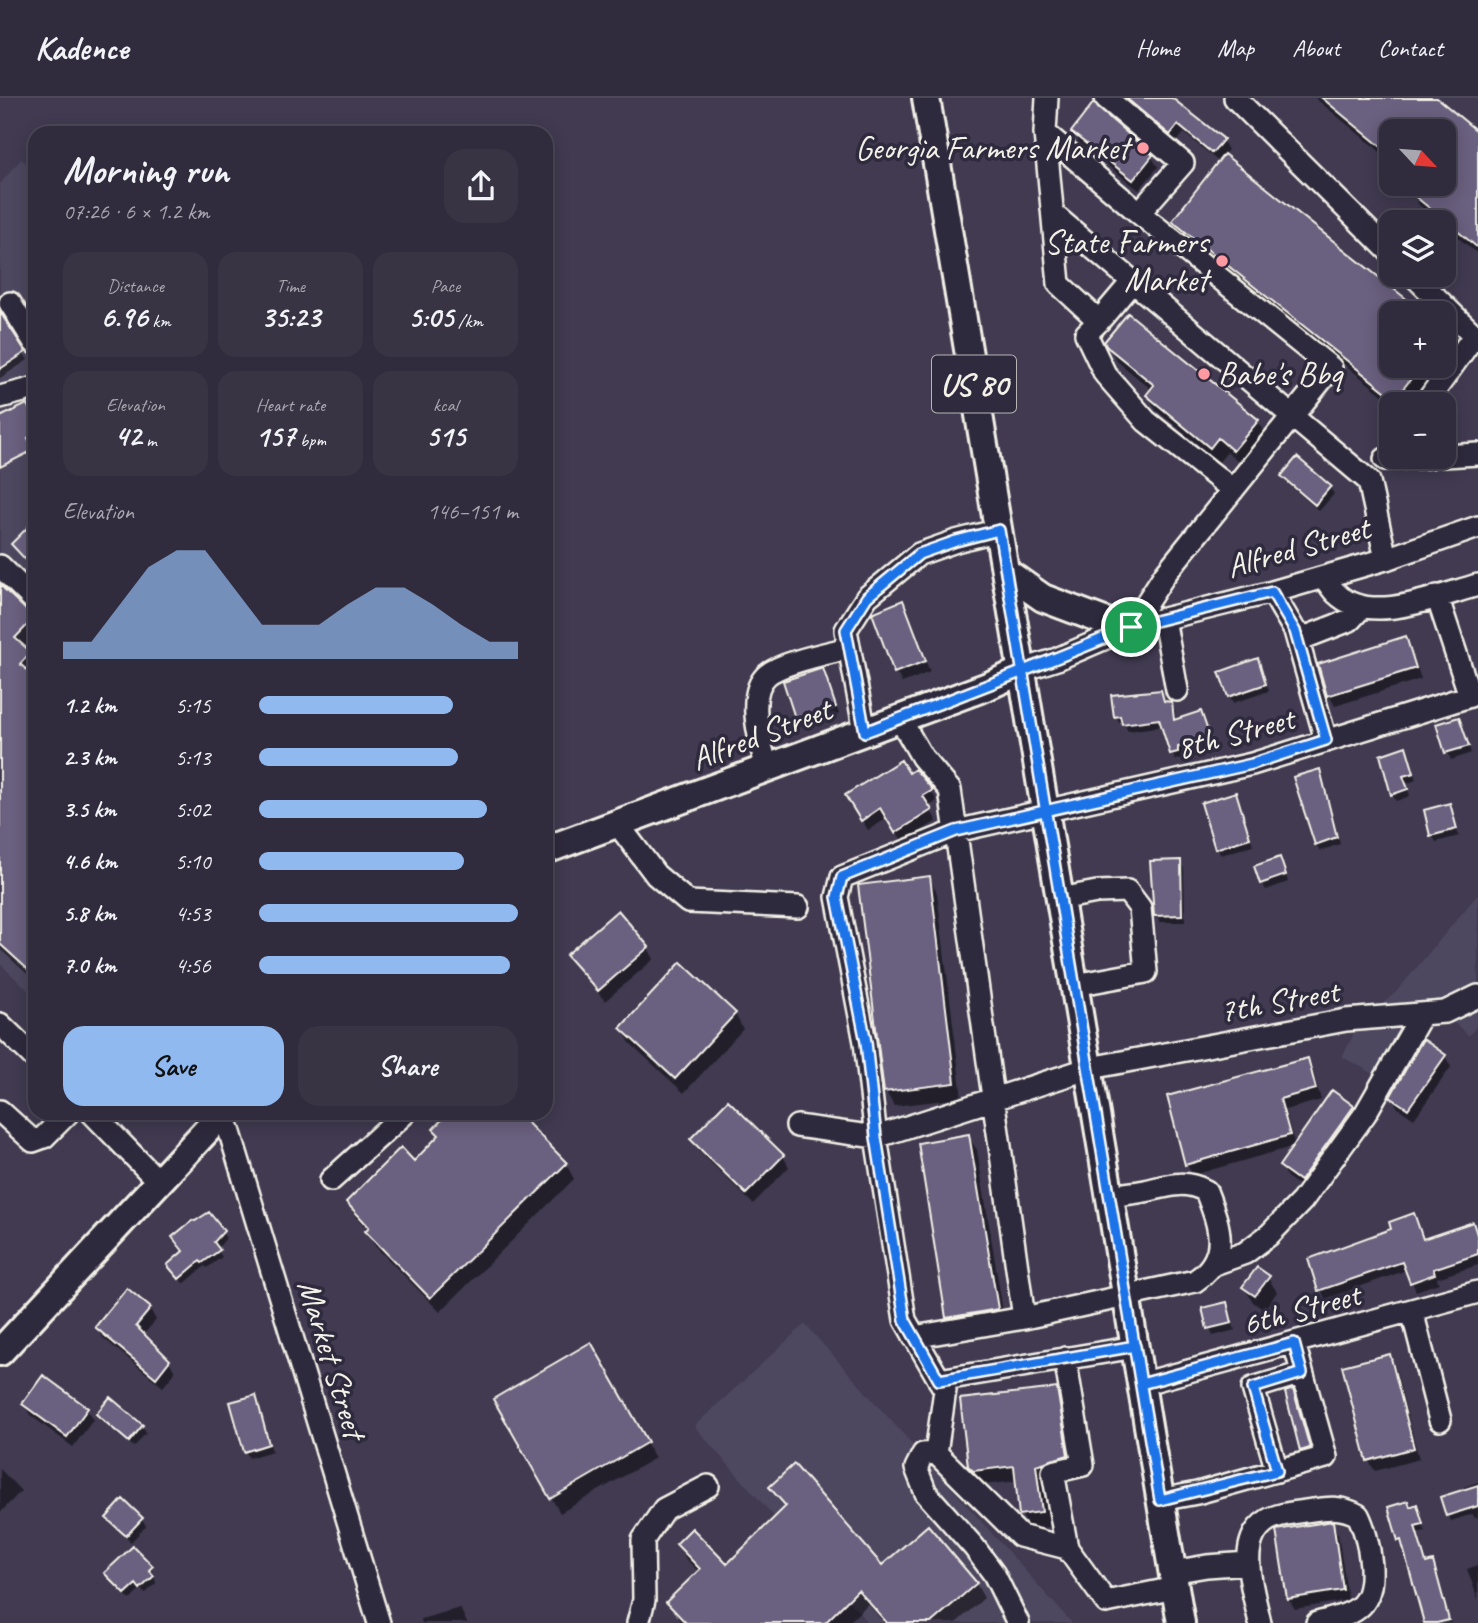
<!DOCTYPE html>
<meta charset="utf-8">
<style>
body{margin:0;font-family:Caveat,sans-serif;background:#393444;color:#f1f3f6;height:100vh;display:flex;flex-direction:column;font-size:26px;white-space:nowrap}
*{box-sizing:border-box;margin:0}
p{font-size:23px;color:#a8a7b0}
.icon{flex:none;width:38px;height:38px;fill:none;stroke:currentColor;stroke-width:2;stroke-linecap:round;stroke-linejoin:round}
.map{position:relative;flex:1;overflow:hidden}
.side{position:absolute;left:28px;top:28px;width:525px;height:994px;display:flex;flex-direction:column;background:#312c3d;border-radius:21px;box-shadow:0 4px 18px #0003,0 0 0 2px #4c4857}
.side>*{flex:none}
.needle{width:46px;rotate:116deg}
.fabs{position:absolute;left:1379px;top:21px;display:grid;gap:14px}
.fabs a{display:grid;place-items:center;width:77px;height:77px;border-radius:14px;background:#312c3d;box-shadow:0 4px 18px #0003,0 0 0 2px #4c4857;font-size:35px}
.pin{position:absolute;display:grid;place-items:center;width:60px;height:60px;color:#fff;margin:-30px;border:4px solid #fff;border-radius:50%;box-shadow:0 2px 7px #0007}
.round{display:grid;place-items:center;flex:none;width:74px;height:74px;border-radius:21px;background:#393444}
.summary{display:flex;align-items:center;justify-content:space-between;height:119px;padding:0 35px}
h1{font-size:38px;font-weight:600;line-height:52px}
.metrics{display:grid;grid-template-columns:repeat(3,1fr);gap:10px;height:119px;padding:7px 35px}
.metrics div{display:grid;align-content:center;border-radius:18px;background:#393444;text-align:center}
.metrics b{font-size:30px;font-weight:600}
.metrics small{font-size:19px;font-weight:400}
.metrics p{font-size:19px}
.chart{height:196px;padding:14px 35px}
.chart p{display:flex;justify-content:space-between}
.chart svg{width:100%;height:126px;margin-top:7px;fill:#90b9f0;opacity:.7}
.action{display:flex;gap:14px;margin-top:auto;padding:14px 35px}
.action a{flex:1;height:80px;border-radius:21px;background:#90b9f0;color:#111;font-size:28px;font-weight:600;line-height:80px;text-align:center}
.action a+a{background:#393444;color:#f1f3f6}
ul{padding:0 35px;list-style:none;font-size:23px}
li{display:grid;grid-template-columns:112px 84px 1fr;align-items:center;height:52px}
li i{height:18px;border-radius:9px;background:#90b9f0}
header{display:flex;align-items:center;gap:42px;box-sizing:border-box;height:98px;padding:0 35px;background:#312c3d;border-bottom:2px solid #4c4857}
header strong{font-size:33px}
nav{display:flex;gap:38px;margin-inline-start:auto;font-size:24px}
.map>svg:first-child{display:block}
.built{fill:#4d465f}
.shadow{fill:#0007}
.building{fill:#6a617f;stroke:#f4f1e8;stroke-width:2}
.lines{fill:none;stroke-linecap:round;stroke-linejoin:round}
.minor-casing{stroke:#f4f1e8;stroke-width:26}
.major-casing{stroke:#f4f1e8;stroke-width:32}
.path{stroke:#f4f1e8;stroke-width:3.5;stroke-dasharray:2 5;stroke-linecap:butt}
.minor{stroke:#2f2a3d;stroke-width:21}
.major{stroke:#2f2a3d;stroke-width:26}
.route-casing{stroke:#fff;stroke-width:14}
.route{stroke:#1a73e8;stroke-width:9}
.poi-dot{fill:#ff9aa2;stroke:#2f2a3d;stroke-width:2.5}
.labels{text-anchor:middle;dominant-baseline:central;stroke-width:7;stroke-linejoin:round;paint-order:stroke}
.shield{fill:#2f2a3d;stroke:#b9b5b5;stroke-width:2}
.shield-label{font-size:32px;font-weight:bold;fill:#f4f1e8}
.poi-label{font-size:33px;fill:#f4f1e8;stroke:#2f2a3d;text-anchor:end}
.street-label{font-size:33px;fill:#f4f1e8;stroke:#2f2a3d}
</style>
<header>
<strong>Kadence</strong>
<nav><a>Home</a><a>Map</a><a>About</a><a>Contact</a></nav>
</header>
<div class="map">
<svg width="1478" height="1525" viewBox="0 0 1478 1525">
<rect width="100%" height="100%" fill="#413a51"/>
<filter id="ink" filterUnits="userSpaceOnUse"><feTurbulence type="fractalNoise" baseFrequency=".0143" numOctaves="2"/><feDisplacementMap in="SourceGraphic" scale="14" xChannelSelector="R" yChannelSelector="G"/><feConvolveMatrix kernelMatrix="1 2 1 2 8 2 1 2 1" color-interpolation-filters="sRGB"/></filter>
<g filter="url(#ink)">
<path class="built" d="M 21,61 L 35,72 L 35,899 L 0,866 L 0,86 Z
M 1478,796 L 1478,926 L 1469,938 L 1430,904 L 1376,977 L 1342,959 L 1357,929 L 1397,893 Z
M 805,1226 L 1072,1525 L 868,1525 L 694,1328 Z"/>
<path class="shadow" d="M 1123,0 L 1170,0 L 1223,43 L 1228,52 L 1223,57 L 1421,215 L 1391,215 L 1391,268 L 1441,268 L 1411,306 L 1394,306 L 1182,137 L 1174,123 L 1220,65 L 1184,35 L 1176,45 Z
M 1315,0 L 1434,0 L 1478,37 L 1478,156 L 1444,128 L 1444,124 L 1440,124 L 1419,107 L 1411,93 L 1413,90 L 1408,86 L 1444,86 L 1444,33 L 1391,33 L 1391,72 L 1383,56 Z
M 1073,34 L 1151,58 L 1158,69 L 1139,92 L 1079,45 Z
M 5,225 L 28,262 L 0,280 L 0,229 Z
M 1444,233 L 1455,250 L 1444,264 Z
M 1106,244 L 1257,323 L 1266,337 L 1242,366 L 1227,354 L 1219,364 L 1156,312 L 1148,297 L 1152,292 L 1117,263 Z
M 0,321 L 35,323 L 35,350 L 3,366 L 0,360 Z
M 1297,361 L 1330,390 L 1334,396 L 1319,413 L 1287,385 L 1283,378 Z
M 35,440 L 35,461 L 30,467 L 13,447 Z
M 0,488 L 25,514 L 35,518 L 35,542 L 26,552 L 35,565 L 35,573 L 29,579 L 35,588 L 35,883 L 0,851 Z
M 902,504 L 930,574 L 902,585 L 896,574 Z
M 1405,540 L 1411,551 L 1421,581 L 1335,608 L 1329,597 Z
M 1261,569 L 1269,593 L 1233,605 L 1229,599 Z
M 826,579 L 839,616 L 802,629 L 798,622 Z
M 1160,594 L 1165,605 L 1171,606 L 1175,613 L 1176,623 L 1201,615 L 1212,646 L 1181,656 L 1181,661 L 1175,662 L 1163,628 L 1128,633 L 1123,624 L 1120,625 L 1116,618 Z
M 1438,627 L 1462,627 L 1471,655 L 1451,662 Z
M 1406,650 L 1416,682 L 1406,686 L 1410,698 L 1396,703 L 1392,696 Z
M 1319,673 L 1323,679 L 1340,746 L 1320,753 L 1316,746 Z
M 909,677 L 931,693 L 937,703 L 928,709 L 937,723 L 903,744 L 888,720 L 868,732 L 847,698 Z
M 1236,696 L 1253,747 L 1221,757 L 1217,750 Z
M 1449,707 L 1459,738 L 1436,744 L 1432,737 Z
M 1180,764 L 1184,771 L 1185,824 L 1160,824 L 1156,817 Z
M 1283,768 L 1288,784 L 1266,792 L 1262,785 Z
M 929,780 L 937,795 L 962,1000 L 894,1008 L 886,994 Z
M 617,815 L 648,850 L 654,861 L 605,903 L 575,868 L 569,857 Z
M 735,916 L 743,931 L 684,995 L 630,945 L 622,930 Z
M 1445,958 L 1451,969 L 1414,1021 L 1398,1010 L 1392,999 Z
M 1307,962 L 1313,973 L 1321,1002 L 1285,1012 L 1295,1048 L 1353,1009 L 1359,1020 L 1307,1093 L 1287,1079 L 1281,1068 L 1295,1048 L 1193,1077 L 1187,1067 L 1169,999 Z
M 451,1015 L 515,1015 L 566,1066 L 574,1081 L 440,1214 L 375,1148 L 367,1134 L 369,1132 L 356,1119 L 348,1105 L 414,1065 L 439,1039 L 435,1031 Z
M 968,1038 L 977,1052 L 1005,1226 L 956,1234 L 948,1220 Z
M 692,1041 L 783,1058 L 789,1069 L 753,1106 L 698,1052 Z
M 1414,1117 L 1424,1143 L 1472,1126 L 1478,1138 L 1478,1167 L 1437,1180 L 1439,1185 L 1416,1193 L 1407,1172 L 1325,1201 L 1310,1162 L 1394,1132 Z
M 222,1134 L 226,1140 L 217,1151 L 222,1159 L 207,1170 L 205,1168 L 184,1186 L 173,1173 Z
M 1268,1180 L 1277,1194 L 1264,1212 L 1253,1204 L 1244,1189 Z
M 1226,1206 L 1235,1232 L 1213,1238 L 1204,1211 Z
M 150,1211 L 156,1222 L 143,1237 L 169,1263 L 175,1274 L 163,1289 L 103,1240 L 97,1229 Z
M 590,1247 L 655,1360 L 560,1415 L 495,1302 Z
M 1389,1258 L 1395,1268 L 1419,1361 L 1375,1373 L 1368,1362 Z
M 1056,1291 L 1064,1306 L 1075,1372 L 1044,1381 L 1049,1429 L 1030,1431 L 1021,1416 L 1017,1383 L 983,1387 L 969,1367 Z
M 1293,1293 L 1312,1357 L 1306,1359 L 1302,1352 Z
M 255,1299 L 272,1353 L 249,1360 L 245,1353 Z
M 110,1301 L 142,1328 L 146,1335 L 134,1349 L 102,1323 L 98,1316 Z
M 24,1306 L 87,1312 L 93,1322 L 73,1349 L 30,1317 Z
M 0,1371 L 21,1393 L 0,1415 Z
M 1478,1384 L 1478,1419 L 1475,1420 L 1472,1416 L 1451,1423 L 1448,1417 L 1465,1393 L 1464,1389 Z
M 772,1389 L 882,1469 L 976,1486 L 984,1500 L 956,1525 L 884,1525 L 868,1506 L 848,1525 L 682,1525 L 668,1504 L 699,1474 L 686,1461 L 678,1446 L 727,1469 L 786,1410 Z
M 1416,1408 L 1425,1433 L 1418,1435 L 1427,1467 L 1432,1465 L 1436,1472 L 1451,1525 L 1426,1525 L 1391,1411 Z
M 108,1420 L 142,1421 L 146,1428 L 131,1444 L 112,1427 Z
M 1332,1425 L 1338,1436 L 1348,1502 L 1295,1511 L 1288,1500 Z
M 1478,1467 L 1478,1501 L 1467,1471 Z
M 151,1469 L 156,1485 L 145,1496 L 141,1491 L 130,1502 L 106,1475 Z
M 460,1510 L 467,1525 L 422,1525 L 421,1521 Z"/>
<path class="building" d="M 1126,0 L 1172,0 L 1224,41 L 1212,55 L 1178,27 L 1170,37 Z
M 1322,0 L 1437,0 L 1478,34 L 1478,150 L 1400,86 L 1444,86 L 1444,33 L 1391,33 L 1391,57 Z
M 1094,4 L 1098,10 L 1153,57 L 1133,82 L 1071,34 Z
M 1224,56 L 1424,215 L 1391,215 L 1391,268 L 1421,268 L 1395,301 L 1172,123 Z
M 0,214 L 26,254 L 0,271 Z
M 1128,215 L 1259,322 L 1233,353 L 1218,340 L 1210,350 L 1146,297 L 1154,287 L 1106,248 L 1104,244 Z
M 27,306 L 35,322 L 35,336 L 28,340 L 34,352 L 0,369 L 0,319 Z
M 1297,359 L 1331,388 L 1315,407 L 1281,378 Z
M 35,422 L 35,451 L 25,461 L 11,446 Z
M 0,487 L 26,512 L 35,516 L 35,519 L 15,540 L 31,554 L 20,566 L 35,579 L 35,878 L 0,846 Z
M 903,502 L 926,563 L 894,575 L 872,515 Z
M 1406,538 L 1416,570 L 1327,598 L 1318,566 Z
M 1258,560 L 1266,586 L 1228,599 L 1219,574 Z
M 823,570 L 836,609 L 796,623 L 783,583 Z
M 1161,592 L 1164,603 L 1172,604 L 1174,622 L 1201,613 L 1210,639 L 1178,649 L 1178,654 L 1170,656 L 1159,621 L 1122,626 L 1120,618 L 1114,619 L 1111,597 Z
M 1459,619 L 1469,648 L 1445,655 L 1436,626 Z
M 1406,648 L 1414,675 L 1403,678 L 1408,691 L 1391,697 L 1380,657 Z
M 901,662 L 909,675 L 915,671 L 933,692 L 923,698 L 932,712 L 895,735 L 880,710 L 861,723 L 845,697 Z
M 1320,671 L 1337,739 L 1315,747 L 1293,679 Z
M 1236,694 L 1250,740 L 1215,751 L 1201,705 Z
M 1450,705 L 1457,731 L 1430,738 L 1424,712 Z
M 1280,759 L 1286,777 L 1260,786 L 1254,768 Z
M 1181,762 L 1182,817 L 1154,818 L 1150,763 Z
M 930,778 L 955,985 L 884,994 L 858,787 Z
M 618,812 L 649,849 L 598,893 L 566,857 Z
M 681,864 L 736,915 L 675,981 L 620,930 Z
M 1423,941 L 1446,957 L 1408,1011 L 1390,999 Z
M 1308,960 L 1316,991 L 1280,1001 L 1290,1037 L 1185,1067 L 1167,998 Z
M 1332,992 L 1354,1008 L 1300,1083 L 1279,1068 Z
M 728,1002 L 784,1057 L 746,1096 L 690,1041 Z
M 448,1015 L 518,1015 L 567,1065 L 430,1200 L 365,1133 L 369,1129 L 346,1104 L 401,1049 L 414,1063 L 439,1037 L 433,1031 Z
M 969,1036 L 998,1211 L 946,1220 L 918,1045 Z
M 209,1114 L 224,1133 L 214,1144 L 220,1152 L 202,1165 L 200,1163 L 179,1181 L 167,1167 L 183,1153 L 172,1139 L 193,1122 L 195,1123 Z
M 1414,1115 L 1423,1141 L 1473,1124 L 1478,1140 L 1478,1156 L 1433,1171 L 1435,1176 L 1410,1185 L 1402,1164 L 1318,1193 L 1308,1161 L 1391,1131 L 1389,1124 Z
M 1257,1169 L 1270,1178 L 1255,1198 L 1242,1189 Z
M 127,1190 L 151,1210 L 136,1228 L 170,1262 L 156,1280 L 95,1229 Z
M 1227,1204 L 1232,1225 L 1207,1231 L 1202,1210 Z
M 591,1244 L 648,1344 L 550,1401 L 493,1301 Z
M 1390,1256 L 1414,1350 L 1367,1363 L 1342,1268 Z
M 43,1277 L 88,1310 L 67,1339 L 22,1306 Z
M 1057,1290 L 1068,1357 L 1036,1367 L 1042,1414 L 1019,1417 L 1014,1368 L 973,1373 L 968,1368 L 960,1301 Z
M 1293,1291 L 1310,1350 L 1300,1353 L 1285,1294 Z
M 256,1297 L 269,1346 L 244,1354 L 230,1304 Z
M 110,1299 L 143,1327 L 129,1344 L 96,1316 Z
M 794,1366 L 882,1467 L 928,1427 L 977,1485 L 931,1525 L 887,1525 L 858,1492 L 825,1525 L 686,1525 L 666,1504 L 700,1471 L 676,1446 L 692,1430 L 727,1466 L 786,1408 L 769,1389 Z
M 1478,1387 L 1478,1408 L 1446,1418 L 1440,1399 Z
M 123,1401 L 143,1420 L 126,1438 L 106,1420 Z
M 1408,1403 L 1410,1409 L 1417,1406 L 1423,1426 L 1415,1428 L 1426,1465 L 1433,1463 L 1449,1522 L 1437,1525 L 1424,1525 L 1401,1442 L 1398,1443 L 1388,1409 Z
M 1333,1423 L 1343,1492 L 1287,1501 L 1276,1432 Z
M 133,1448 L 153,1468 L 149,1472 L 154,1478 L 140,1491 L 136,1486 L 125,1496 L 104,1475 Z"/>
<g class="lines">
<g class="minor-casing">
<path id="minor" d="M 1047,0 L 1045,35 L 1059,186 L 1099,223 L 1086,236 L 1105,276 L 1146,323 L 1233,392
M 1106,0 L 1183,65 L 1139,115
M 1235,0 L 1391,155
M 1045,35 L 1139,115 L 1331,270 L 1165,476 L 1131,529
M 1054,117 L 1369,383 L 1386,461
M 1413,177 L 1478,241
M 10,205 L 35,245
M 1099,223 L 1132,184
M 0,299 L 35,290
M 1425,306 L 1474,238
M 1444,358 L 1478,356
M 1385,361 L 1430,359
M 0,468 L 35,503
M 1324,479 C 1328,484 1332,492 1337,496 C 1370,528 1440,497 1478,487
M 1272,494 L 1295,533 L 1306,539 L 1350,522 L 1362,509
M 1164,521 L 1177,592
M 1295,533 L 1326,642
M 1023,572 L 1057,561 L 1131,529 L 1272,494 L 1386,461 L 1478,429
M 900,621 L 922,659 L 950,692 L 1024,1220 L 1195,1183 C 1232,1158 1219,1127 1206,1093 C 1183,1081 1168,1088 1145,1093 C 1134,1095 1122,1096 1110,1098
M 865,634 L 846,532 L 867,499 L 919,456 L 956,443 L 999,432
M 767,671 C 761,647 745,596 767,577 C 782,564 829,555 849,550
M 617,725 L 656,777 L 688,804 L 798,809
M 1060,801 L 1097,794 L 1127,793 L 1140,810 L 1146,874 L 1075,887
M 0,926 L 35,960
M 0,1013 L 33,1043 L 44,1039 L 68,1015
M 92,1015 L 159,1084
M 224,1015 L 379,1525
M 797,1028 L 876,1039 L 1090,970 L 1346,922 L 1445,914 L 1478,898
M 331,1082 L 405,1015
M 1214,1166 L 1245,1155 L 1269,1137 L 1302,1103 L 1365,1016 L 1422,916
M 1412,1213 L 1440,1322
M 914,1239 L 1024,1220
M 1065,1260 L 1083,1367 L 1053,1374 L 1067,1450
M 939,1282 L 1135,1249
M 1141,1286 L 1478,1194
M 936,1355 L 923,1356 L 916,1370 L 926,1395 L 974,1449 L 994,1476 L 1018,1525
M 1277,1373 L 1253,1290 L 1302,1275
M 1160,1402 L 1197,1395 L 1326,1359 L 1294,1245
M 1172,1474 L 1207,1468 L 1248,1465
M 1175,1490 L 1106,1504 L 1067,1450 L 1020,1438 L 936,1355 L 945,1292 L 905,1222 L 876,1039 L 865,944 L 837,799 L 842,779 L 956,733 L 1252,666 L 1470,598 L 1437,498
M 638,1525 L 644,1502 L 643,1442 L 664,1411 L 708,1388
M 1260,1525 C 1254,1494 1234,1443 1268,1422 C 1278,1416 1293,1415 1305,1413 C 1325,1410 1340,1407 1358,1417 C 1369,1439 1381,1493 1358,1510 C 1347,1519 1330,1521 1317,1525"/>
</g>
<g class="major-casing">
<path id="major" d="M 926,0 L 1181,1525
M 1006,474 L 1043,500 L 1112,526 L 1131,529
M 546,752 L 988,588 L 1023,572
M 0,1254 L 223,1015"/>
</g>
<path class="path" d="M 1193,645 L 1197,659"/>
<use href="#minor" class="minor"/>
<use href="#major" class="major"/>
</g>
</g>
<g class="lines" filter="url(#ink)">
<g class="route-casing">
<path id="route" d="M 1131,529 C 1043,567 954,600 865,634 L 846,532 L 867,499 L 919,456 L 956,443 L 999,432 C 1053,756 1106,1079 1160,1402 L 1277,1373 L 1253,1290 L 1302,1275 L 1294,1245 L 1141,1286 L 1135,1248 L 939,1282 L 905,1222 L 876,1039 L 866,944 L 837,799 L 842,779 L 956,733 L 1252,666 L 1326,642 L 1295,533 L 1272,494 L 1131,529"/>
</g>
<use href="#route" class="route"/>
</g>
<g class="poi-dot">
<circle cx="1143" cy="50" r="7"/>
<circle cx="1222" cy="163" r="7"/>
<circle cx="1204" cy="276" r="7"/>
</g>
<g class="labels">
<rect class="shield" x="932" y="257.5" width="84" height="57" rx="5"/>
<g class="shield-label">
<text x="974" y="286">US 80</text>
</g>
<g class="poi-label">
<text x="1129" y="50">Georgia Farmers Market</text>
<text x="1208" y="144">State Farmers<tspan x="1208" dy="38">Market</tspan></text>
<text x="1218" y="276" text-anchor="start">Babe's Bbq</text>
</g>
<g class="street-label">
<text transform="translate(1298 449) rotate(-16)">Alfred Street</text>
<text transform="translate(1235 635) rotate(-15)">8th Street</text>
<text transform="translate(761 636) rotate(-21)">Alfred Street</text>
<text transform="translate(1279 903) rotate(-10)">7th Street</text>
<text transform="translate(1301 1211) rotate(-15)">6th Street</text>
<text transform="translate(332 1261) rotate(73)">Market Street</text>
</g>
</g>
</svg>
<div class="fabs">
<a><svg class="needle" viewBox="-14 -14 28 28"><path d="M0-13l5 13h-10z" fill="#e53935"/><path d="M0 13l5-13h-10z" fill="#a8a7b0"/></svg></a>
<a><svg class="icon" aria-label="layers" viewBox="0 0 24 24"><path d="M12 4l9 5-9 5-9-5zM3 14l9 5 9-5"/></svg></a>
<a>+</a>
<a>−</a>
</div>
<div class="pin" style="left:1131px;top:529px;background:#1e9e55"><svg class="icon" aria-label="arrive" viewBox="0 0 24 24"><path d="M6 21V4h12l-3 4 3 4H6"/></svg></div>
<section class="side">
<div class="summary"><div><h1>Morning run</h1><p>07:26 · 6 × 1.2 km</p></div><a class="round"><svg class="icon" aria-label="share" viewBox="0 0 24 24"><path d="M12 15V3M7 8l5-5 5 5M5 13v7h14v-7"/></svg></a></div>
<div class="metrics">
<div><p>Distance</p><b>6.96<small> km</small></b></div>
<div><p>Time</p><b>35:23</b></div>
<div><p>Pace</p><b>5:05<small> /km</small></b></div>
</div>
<div class="metrics">
<div><p>Elevation</p><b>42<small> m</small></b></div>
<div><p>Heart rate</p><b>157<small> bpm</small></b></div>
<div><p>kcal</p><b>515</b></div>
</div>
<div class="chart"><p><span>Elevation</span>146–151 m</p>
<svg viewBox="0 0 160 44" preserveAspectRatio="none"><path d="M0 44V38L10 38L20 25L30 12L40 6L50 6L60 19L70 32L80 32L90 32L100 25L110 19L120 19L130 25L140 32L150 38L160 38V44z"/></svg>
</div>
<ul>
<li><b>1.2 km</b>5:15<i style="width:75%"></i></li>
<li><b>2.3 km</b>5:13<i style="width:77%"></i></li>
<li><b>3.5 km</b>5:02<i style="width:88%"></i></li>
<li><b>4.6 km</b>5:10<i style="width:79%"></i></li>
<li><b>5.8 km</b>4:53<i style="width:100%"></i></li>
<li><b>7.0 km</b>4:56<i style="width:97%"></i></li>
</ul>
<div class="action"><a>Save</a><a>Share</a></div>
</section>
</div>
